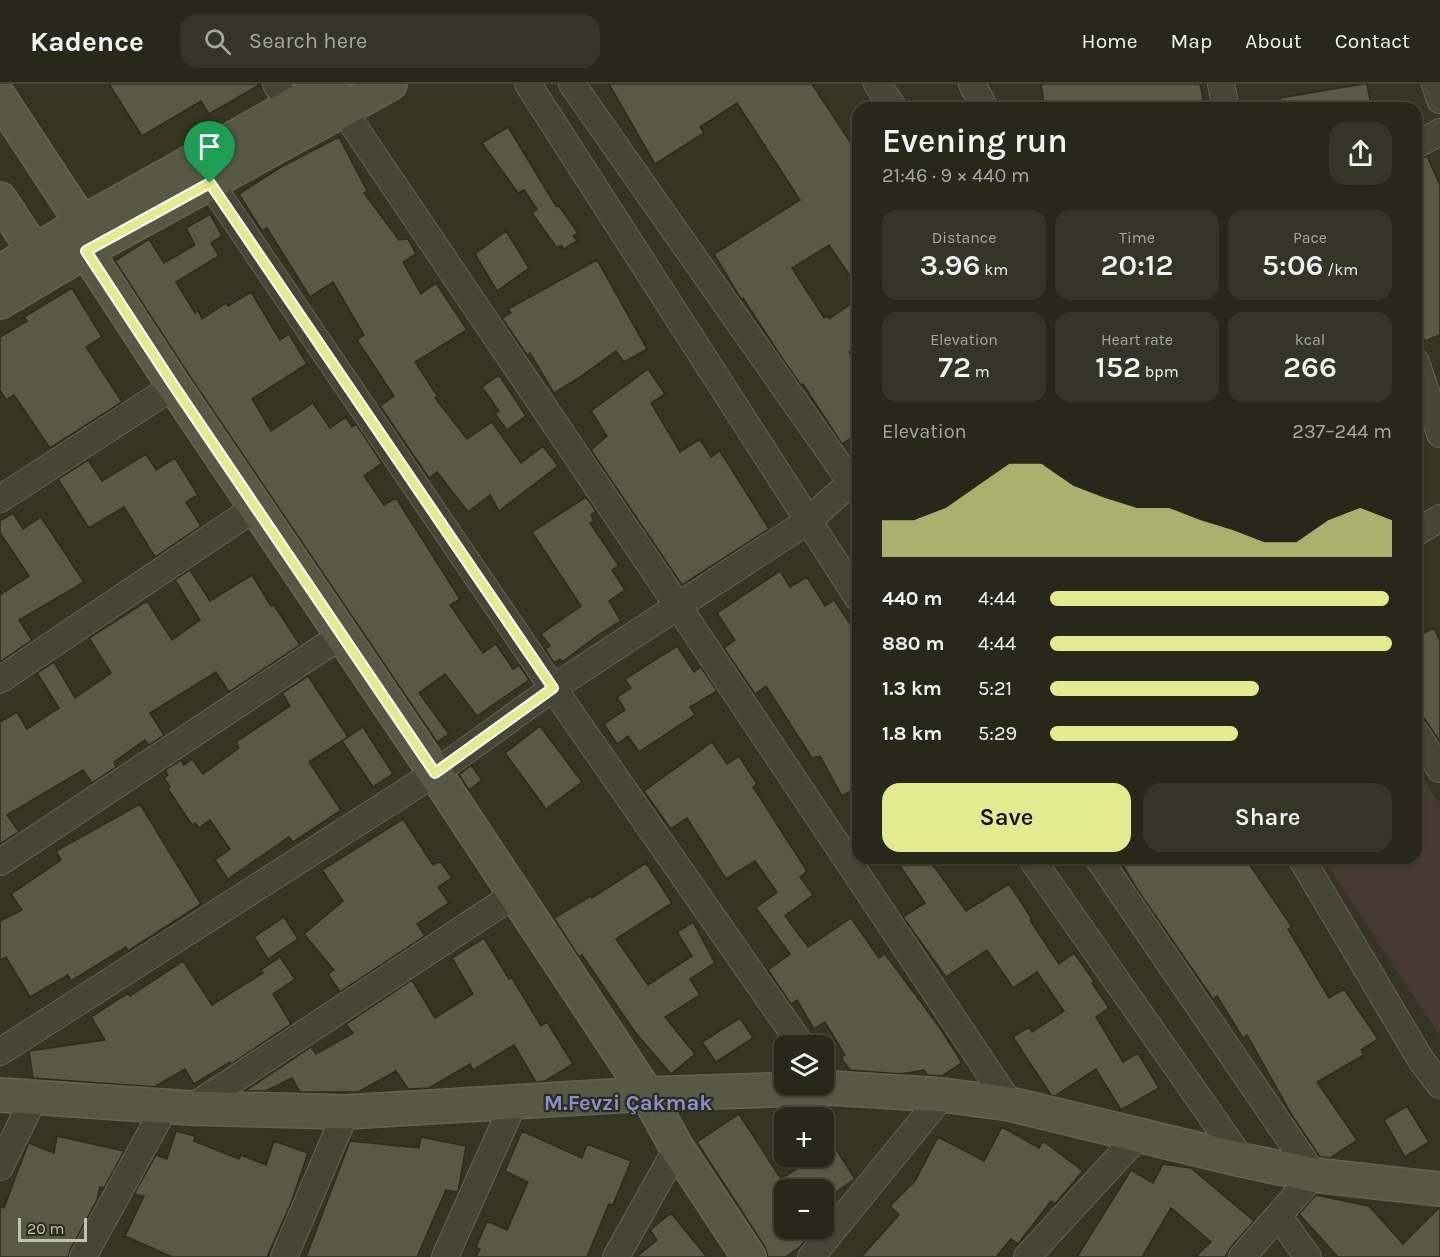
<!DOCTYPE html>
<meta charset="utf-8">
<style>
body{margin:0;font-family:Karla,sans-serif;background:#343427;color:#f1f3f6;height:100vh;display:flex;flex-direction:column;font-size:22px;white-space:nowrap}
*{box-sizing:border-box;margin:0}
p{font-size:20px;color:#a5a6a2}
.icon{flex:none;width:33px;height:33px;fill:none;stroke:currentColor;stroke-width:2;stroke-linecap:round;stroke-linejoin:round}
.map{position:relative;flex:1;overflow:hidden}
.drawer{position:absolute;left:852px;top:18px;width:570px;height:762px;display:flex;flex-direction:column;background:#28281a;border-radius:18px;box-shadow:0 2px 4px #0004,0 0 0 2px #444439}
.drawer>*{flex:none}
.tools{position:absolute;left:774px;top:951px;display:grid;gap:12px}
.tools a{display:grid;place-items:center;width:60px;height:60px;border-radius:12px;background:#28281a;box-shadow:0 2px 4px #0004,0 0 0 2px #444439;font-size:30px}
.scale{position:absolute;left:18px;bottom:15px;width:69px;box-sizing:border-box;padding-left:6px;border:3px solid #c1c3b1;border-top:0;font-size:16px;line-height:21px;white-space:nowrap;color:#c1c3b1;-webkit-text-stroke:4px #2a2b1c;paint-order:stroke}
.pin{position:absolute;display:grid;place-items:center;width:51px;height:51px;color:#fff;margin:-62px -26px;border-radius:50% 50% 50% 0;rotate:-45deg;box-shadow:0 0 6px #0007}
.pin .icon{rotate:45deg}
.round{display:grid;place-items:center;flex:none;width:63px;height:63px;border-radius:18px;background:#343427}
.overview{display:flex;align-items:center;justify-content:space-between;height:102px;padding:0 30px}
h1{font-size:33px;font-weight:600;line-height:45px}
.figures{display:grid;grid-template-columns:repeat(3,1fr);gap:9px;height:102px;padding:6px 30px}
.figures div{display:grid;align-content:center;border-radius:15px;background:#343427;text-align:center}
.figures b{font-size:30px;font-weight:600}
.figures small{font-size:16px;font-weight:400}
.figures p{font-size:16px}
.chart{height:168px;padding:12px 30px}
.chart p{display:flex;justify-content:space-between}
.chart svg{width:100%;height:108px;margin-top:6px;fill:#e3ea8f;opacity:.7}
.primary-button{display:flex;gap:12px;margin-top:auto;padding:12px 30px}
.primary-button a{flex:1;height:69px;border-radius:18px;background:#e3ea8f;color:#111;font-size:24px;font-weight:600;line-height:69px;text-align:center}
.primary-button a+a{background:#343427;color:#f1f3f6}
ul{padding:0 30px;list-style:none;font-size:20px}
li{display:grid;grid-template-columns:96px 72px 1fr;align-items:center;height:45px}
li i{height:15px;border-radius:8px;background:#e3ea8f}
header{display:flex;align-items:center;gap:36px;box-sizing:border-box;height:84px;padding:0 30px;background:#28281a;border-bottom:2px solid #444439}
header strong{font-size:28px}
nav{display:flex;gap:33px;margin-inline-start:auto;font-size:21px}
.search{width:420px;height:54px;background:#343427;display:flex;align-items:center;gap:15px;box-sizing:border-box;padding:0 21px;border-radius:18px;color:#a5a6a2;font-size:22px}
.map>svg:first-child{display:block}
.green{fill:#473a34}
.building{fill:#595a45;stroke:#2c2d1e;stroke-width:1.5}
.lines{fill:none;stroke-linecap:round;stroke-linejoin:round}
.street-casing{stroke:#636454;stroke-width:28}
.secondary-casing{stroke:#636454;stroke-width:36}
.street{stroke:#454636;stroke-width:26}
.secondary{stroke:#575945;stroke-width:33}
.route-casing{stroke:#fff;stroke-width:12}
.route{stroke:#e3ea8f;stroke-width:8}
.labels{text-anchor:middle;dominant-baseline:central;stroke-width:4.5;stroke-linejoin:round;paint-order:stroke}
.district-label{font-size:22px;font-weight:bold;fill:#878fd1;stroke:#2a2b1c}
</style>
<header>
<strong>Kadence</strong>
<div class="search"><svg class="icon" aria-label="search" viewBox="0 0 24 24"><circle cx="10" cy="10" r="6"/><path d="M15 15l6 6"/></svg>Search here</div>
<nav><a>Home</a><a>Map</a><a>About</a><a>Contact</a></nav>
</header>
<div class="map">
<svg width="1440" height="1173" viewBox="0 0 1440 1173">
<rect width="100%" height="100%" fill="#353523"/>
<path class="green" d="M 1416,683 L 1440,721 L 1440,952 L 1323,774 L 1416,774 Z"/>
<path class="building" d="M 109,0 L 261,0 L 209,30 L 201,17 L 142,52 Z
M 609,0 L 812,0 L 858,70 L 858,204 L 829,161 L 792,184 L 824,234 L 827,232 L 829,235 L 858,215 L 858,262 L 849,268 L 858,282 L 858,350 L 842,360 L 803,300 L 801,301 L 782,274 L 743,214 L 741,215 L 714,170 L 800,116 L 737,19 L 700,43 L 704,49 L 655,80 Z
M 1041,0 L 1200,0 L 1205,24 L 1045,24 Z
M 1363,0 L 1367,0 L 1371,21 L 1352,24 L 1280,24 L 1280,14 Z
M 508,43 L 556,122 L 558,121 L 578,149 L 573,152 L 577,157 L 564,165 L 561,161 L 557,164 L 532,129 L 537,125 L 524,106 L 518,109 L 482,59 Z
M 339,53 L 367,107 L 364,109 L 399,156 L 408,155 L 416,170 L 403,178 L 421,210 L 436,199 L 467,246 L 415,278 L 438,313 L 435,314 L 467,355 L 492,338 L 521,379 L 543,362 L 558,382 L 499,427 L 490,411 L 468,428 L 437,388 L 429,394 L 380,322 L 394,312 L 357,256 L 364,251 L 333,198 L 310,213 L 267,144 L 262,147 L 239,110 L 281,83 Z
M 1427,72 L 1440,101 L 1440,251 L 1425,257 L 1416,235 L 1416,76 Z
M 210,130 L 222,152 L 211,159 L 219,172 L 176,198 L 195,229 L 198,227 L 202,235 L 226,219 L 228,222 L 251,208 L 280,256 L 289,250 L 307,280 L 252,315 L 271,347 L 313,319 L 330,344 L 346,333 L 352,343 L 356,340 L 382,379 L 364,392 L 384,421 L 396,414 L 460,515 L 450,521 L 483,569 L 496,560 L 513,585 L 519,581 L 529,596 L 477,632 L 445,590 L 419,609 L 449,650 L 437,658 L 189,291 L 115,177 L 149,155 L 164,179 L 195,161 L 186,144 Z
M 506,147 L 529,184 L 497,207 L 475,170 Z
M 597,176 L 647,265 L 624,278 L 616,267 L 577,295 L 554,309 L 530,269 L 527,271 L 502,234 L 511,229 L 508,225 Z
M 72,204 L 102,253 L 86,263 L 122,318 L 50,364 L 14,311 L 6,316 L 0,306 L 0,253 L 27,237 L 24,233 Z
M 648,285 L 665,310 L 651,319 L 680,368 L 700,355 L 711,373 L 720,367 L 769,445 L 682,501 L 591,366 L 607,352 L 591,327 Z
M 499,291 L 526,332 L 507,346 L 495,330 L 499,327 L 482,303 Z
M 146,370 L 156,386 L 175,374 L 198,411 L 186,418 L 201,442 L 155,473 L 124,423 L 89,444 L 58,395 L 88,376 L 102,397 Z
M 586,413 L 596,427 L 591,431 L 594,437 L 590,439 L 619,482 L 612,486 L 625,506 L 609,517 L 621,537 L 598,551 L 562,578 L 560,575 L 554,579 L 545,565 L 550,562 L 541,550 L 581,522 L 532,448 Z
M 13,429 L 23,445 L 41,433 L 84,498 L 19,536 L 32,556 L 0,578 L 0,507 L 1,510 L 29,492 L 0,449 L 0,437 Z
M 190,486 L 210,517 L 252,491 L 271,522 L 274,521 L 300,561 L 229,608 L 216,588 L 150,629 L 164,651 L 149,661 L 145,656 L 114,678 L 116,683 L 92,699 L 83,686 L 7,731 L 19,748 L 0,760 L 0,638 L 17,628 L 27,645 L 59,624 L 37,589 L 54,578 L 75,614 L 111,589 L 89,554 L 147,517 L 172,556 L 200,536 L 175,496 Z
M 780,487 L 790,503 L 807,493 L 825,522 L 834,516 L 858,551 L 858,703 L 842,712 L 820,672 L 812,674 L 766,602 L 755,610 L 724,564 L 735,556 L 717,529 Z
M 1434,544 L 1440,557 L 1440,658 L 1416,622 L 1416,553 Z
M 677,562 L 694,588 L 701,583 L 717,607 L 690,623 L 695,631 L 639,668 L 628,652 L 617,660 L 604,640 L 625,626 L 617,613 L 631,604 L 625,595 Z
M 308,592 L 348,653 L 309,678 L 341,726 L 293,758 L 289,753 L 228,795 L 215,776 L 230,765 L 210,736 L 199,744 L 195,739 L 192,741 L 168,705 L 170,703 L 164,694 L 168,691 L 165,686 L 181,676 L 184,681 L 192,675 L 203,690 L 239,664 L 236,658 L 290,622 L 282,609 Z
M 540,642 L 582,698 L 546,725 L 505,669 Z
M 363,643 L 393,690 L 373,703 L 342,657 Z
M 712,658 L 727,680 L 739,672 L 757,700 L 753,703 L 807,787 L 800,793 L 813,811 L 785,832 L 808,863 L 851,834 L 879,874 L 885,870 L 940,944 L 962,979 L 942,992 L 927,991 L 924,986 L 900,990 L 850,986 L 841,974 L 845,971 L 825,938 L 814,945 L 797,916 L 791,920 L 768,886 L 790,870 L 756,824 L 777,808 L 755,777 L 726,795 L 687,734 L 671,745 L 644,707 Z
M 471,681 L 482,696 L 469,706 L 459,691 Z
M 140,720 L 201,820 L 128,867 L 126,863 L 71,897 L 68,891 L 30,913 L 6,873 L 0,876 L 0,837 L 22,826 L 11,810 L 61,776 L 56,767 Z
M 403,735 L 433,781 L 440,777 L 452,794 L 438,803 L 449,819 L 417,840 L 425,852 L 340,908 L 328,890 L 334,886 L 304,850 L 343,817 L 322,786 Z
M 895,774 L 928,774 L 966,827 L 1009,800 L 1032,835 L 1030,836 L 1059,880 L 1074,869 L 1094,897 L 1092,899 L 1109,924 L 1096,933 L 1123,978 L 1138,969 L 1159,1004 L 1121,1026 L 1096,985 L 1055,1012 L 1051,1011 L 1013,953 L 1029,943 L 1032,948 L 1064,927 L 1037,888 L 1013,904 L 987,866 L 946,893 L 903,833 L 925,819 Z
M 1119,774 L 1245,774 L 1292,843 L 1288,845 L 1329,914 L 1344,905 L 1378,955 L 1361,966 L 1364,971 L 1317,998 L 1357,1056 L 1330,1074 L 1320,1073 L 1293,1033 L 1247,951 L 1243,954 L 1217,912 L 1213,915 L 1137,805 Z
M 646,779 L 672,819 L 616,855 L 648,901 L 692,872 L 677,848 L 693,838 L 715,879 L 690,895 L 700,911 L 665,933 L 695,970 L 671,990 L 635,948 L 582,871 L 579,873 L 554,834 L 591,812 L 592,814 Z
M 284,833 L 298,855 L 268,875 L 254,853 Z
M 484,854 L 509,895 L 512,894 L 541,942 L 547,938 L 573,980 L 545,997 L 536,998 L 514,961 L 473,986 L 470,980 L 429,1004 L 408,1005 L 396,987 L 358,1008 L 300,1008 L 292,994 L 266,1007 L 245,1007 L 311,963 L 316,970 L 353,949 L 346,940 L 412,896 L 435,934 L 473,910 L 452,874 Z
M 280,873 L 295,895 L 273,910 L 291,940 L 231,980 L 230,978 L 194,1000 L 185,985 L 154,1003 L 33,994 L 29,967 L 105,956 L 91,933 L 128,909 L 130,912 L 183,877 L 212,921 L 263,889 L 261,886 Z
M 740,934 L 753,954 L 716,978 L 702,958 Z
M 1407,1022 L 1429,1058 L 1405,1073 L 1384,1036 Z
M 739,1030 L 781,1095 L 816,1072 L 824,1072 L 824,1068 L 834,1062 L 855,1095 L 824,1116 L 824,1106 L 784,1106 L 784,1144 L 815,1144 L 800,1163 L 785,1173 L 768,1173 L 765,1163 L 697,1058 Z
M 1002,1043 L 1039,1064 L 1043,1057 L 1083,1087 L 1055,1120 L 1051,1117 L 1018,1160 L 1011,1155 L 996,1173 L 861,1173 L 899,1131 L 890,1122 L 915,1097 L 938,1053 L 984,1077 Z
M 176,1047 L 195,1052 L 194,1057 L 239,1075 L 241,1071 L 266,1081 L 274,1057 L 308,1069 L 291,1119 L 267,1173 L 172,1173 L 125,1152 L 144,1112 L 134,1110 L 156,1071 L 167,1075 Z
M 522,1047 L 582,1074 L 587,1060 L 631,1077 L 613,1121 L 609,1120 L 587,1173 L 476,1173 L 480,1165 L 476,1163 L 487,1137 L 507,1146 L 528,1098 L 505,1087 Z
M 57,1052 L 124,1067 L 104,1104 L 100,1103 L 97,1116 L 70,1166 L 68,1173 L 0,1173 L 0,1122 L 4,1124 L 26,1065 L 29,1059 L 54,1069 Z
M 421,1053 L 466,1062 L 458,1108 L 446,1106 L 417,1173 L 306,1173 L 350,1057 L 419,1064 Z
M 1163,1080 L 1191,1084 L 1254,1137 L 1231,1163 L 1225,1173 L 1195,1173 L 1211,1158 L 1171,1124 L 1142,1173 L 1077,1173 L 1131,1086 L 1153,1099 Z
M 1316,1111 L 1369,1122 L 1403,1160 L 1440,1123 L 1440,1173 L 1338,1173 L 1299,1130 Z
M 671,1129 L 707,1173 L 636,1173 L 657,1156 L 650,1146 Z"/>
<g class="lines">
<g class="street-casing">
<path id="street" d="M 276,0 L 291,22
M 528,0 L 858,514
M 572,0 L 858,408
M 877,0 L 894,24
M 972,0 L 985,24
M 1221,0 L 1226,24
M 1435,0 L 1440,16
M 333,11 L 678,522 L 1010,1020
M 1416,61 L 1440,48
M 210,99 L 553,604 L 802,962
M 1416,278 L 1440,350
M 0,415 L 174,302
M 1416,449 L 1440,434
M 0,596 L 256,423
M 1416,649 L 1440,685
M 1031,774 L 1242,1076
M 1098,774 L 1314,1091 L 1242,1173
M 1301,774 L 1421,976 L 1440,1001
M 0,778 L 342,551
M 0,968 L 435,689 L 553,604 L 808,437 L 858,392
M 191,1024 L 514,811
M 0,1083 L 34,1014
M 1279,1133 L 1308,1173
M 83,1173 L 165,1023
M 284,1173 L 346,1028
M 445,1173 L 514,1018
M 616,1173 L 677,1064
M 811,1173 L 943,1011
M 1027,1173 L 1140,1050"/>
</g>
<g class="secondary-casing">
<path id="secondary" d="M 0,14 L 82,139
M 0,115 L 34,167
M 86,167 L 174,302 L 435,689 L 647,1010 L 677,1064 L 749,1173
M 0,188 L 82,139 L 291,22 L 334,0
M 0,218 L 86,167 L 390,0
M 0,1011 L 191,1024 L 346,1028 L 647,1010 L 831,1004 L 943,1011 L 1010,1020 L 1242,1076 L 1314,1091 L 1440,1105"/>
</g>
<use href="#street" class="street"/>
<use href="#secondary" class="secondary"/>
</g>
<g class="lines">
<g class="route-casing">
<path id="route" d="M 210,99 L 553,604 L 435,689 L 174,302 L 86,167 Z"/>
</g>
<use href="#route" class="route"/>
</g>
<g class="labels">
<g class="district-label">
<text x="628" y="1019">M.Fevzi Çakmak</text>
</g>
</g>
</svg>
<div class="tools">
<a><svg class="icon" aria-label="layers" viewBox="0 0 24 24"><path d="M12 4l9 5-9 5-9-5zM3 14l9 5 9-5"/></svg></a>
<a>+</a>
<a>−</a>
</div>
<div class="scale">20 m</div>
<div class="pin" style="left:210px;top:99px;background:#1e9e55"><svg class="icon" aria-label="arrive" viewBox="0 0 24 24"><path d="M6 21V4h12l-3 4 3 4H6"/></svg></div>
<section class="drawer">
<div class="overview"><div><h1>Evening run</h1><p>21:46 · 9 × 440 m</p></div><a class="round"><svg class="icon" aria-label="share" viewBox="0 0 24 24"><path d="M12 15V3M7 8l5-5 5 5M5 13v7h14v-7"/></svg></a></div>
<div class="figures">
<div><p>Distance</p><b>3.96<small> km</small></b></div>
<div><p>Time</p><b>20:12</b></div>
<div><p>Pace</p><b>5:06<small> /km</small></b></div>
</div>
<div class="figures">
<div><p>Elevation</p><b>72<small> m</small></b></div>
<div><p>Heart rate</p><b>152<small> bpm</small></b></div>
<div><p>kcal</p><b>266</b></div>
</div>
<div class="chart"><p><span>Elevation</span>237–244 m</p>
<svg viewBox="0 0 160 44" preserveAspectRatio="none"><path d="M0 44V29L10 29L20 24L30 15L40 6L50 6L60 15L70 20L80 24L90 24L100 29L110 33L120 38L130 38L140 29L150 24L160 29V44z"/></svg>
</div>
<ul>
<li><b>440 m</b>4:44<i style="width:99%"></i></li>
<li><b>880 m</b>4:44<i style="width:100%"></i></li>
<li><b>1.3 km</b>5:21<i style="width:61%"></i></li>
<li><b>1.8 km</b>5:29<i style="width:55%"></i></li>
</ul>
<div class="primary-button"><a>Save</a><a>Share</a></div>
</section>
</div>
